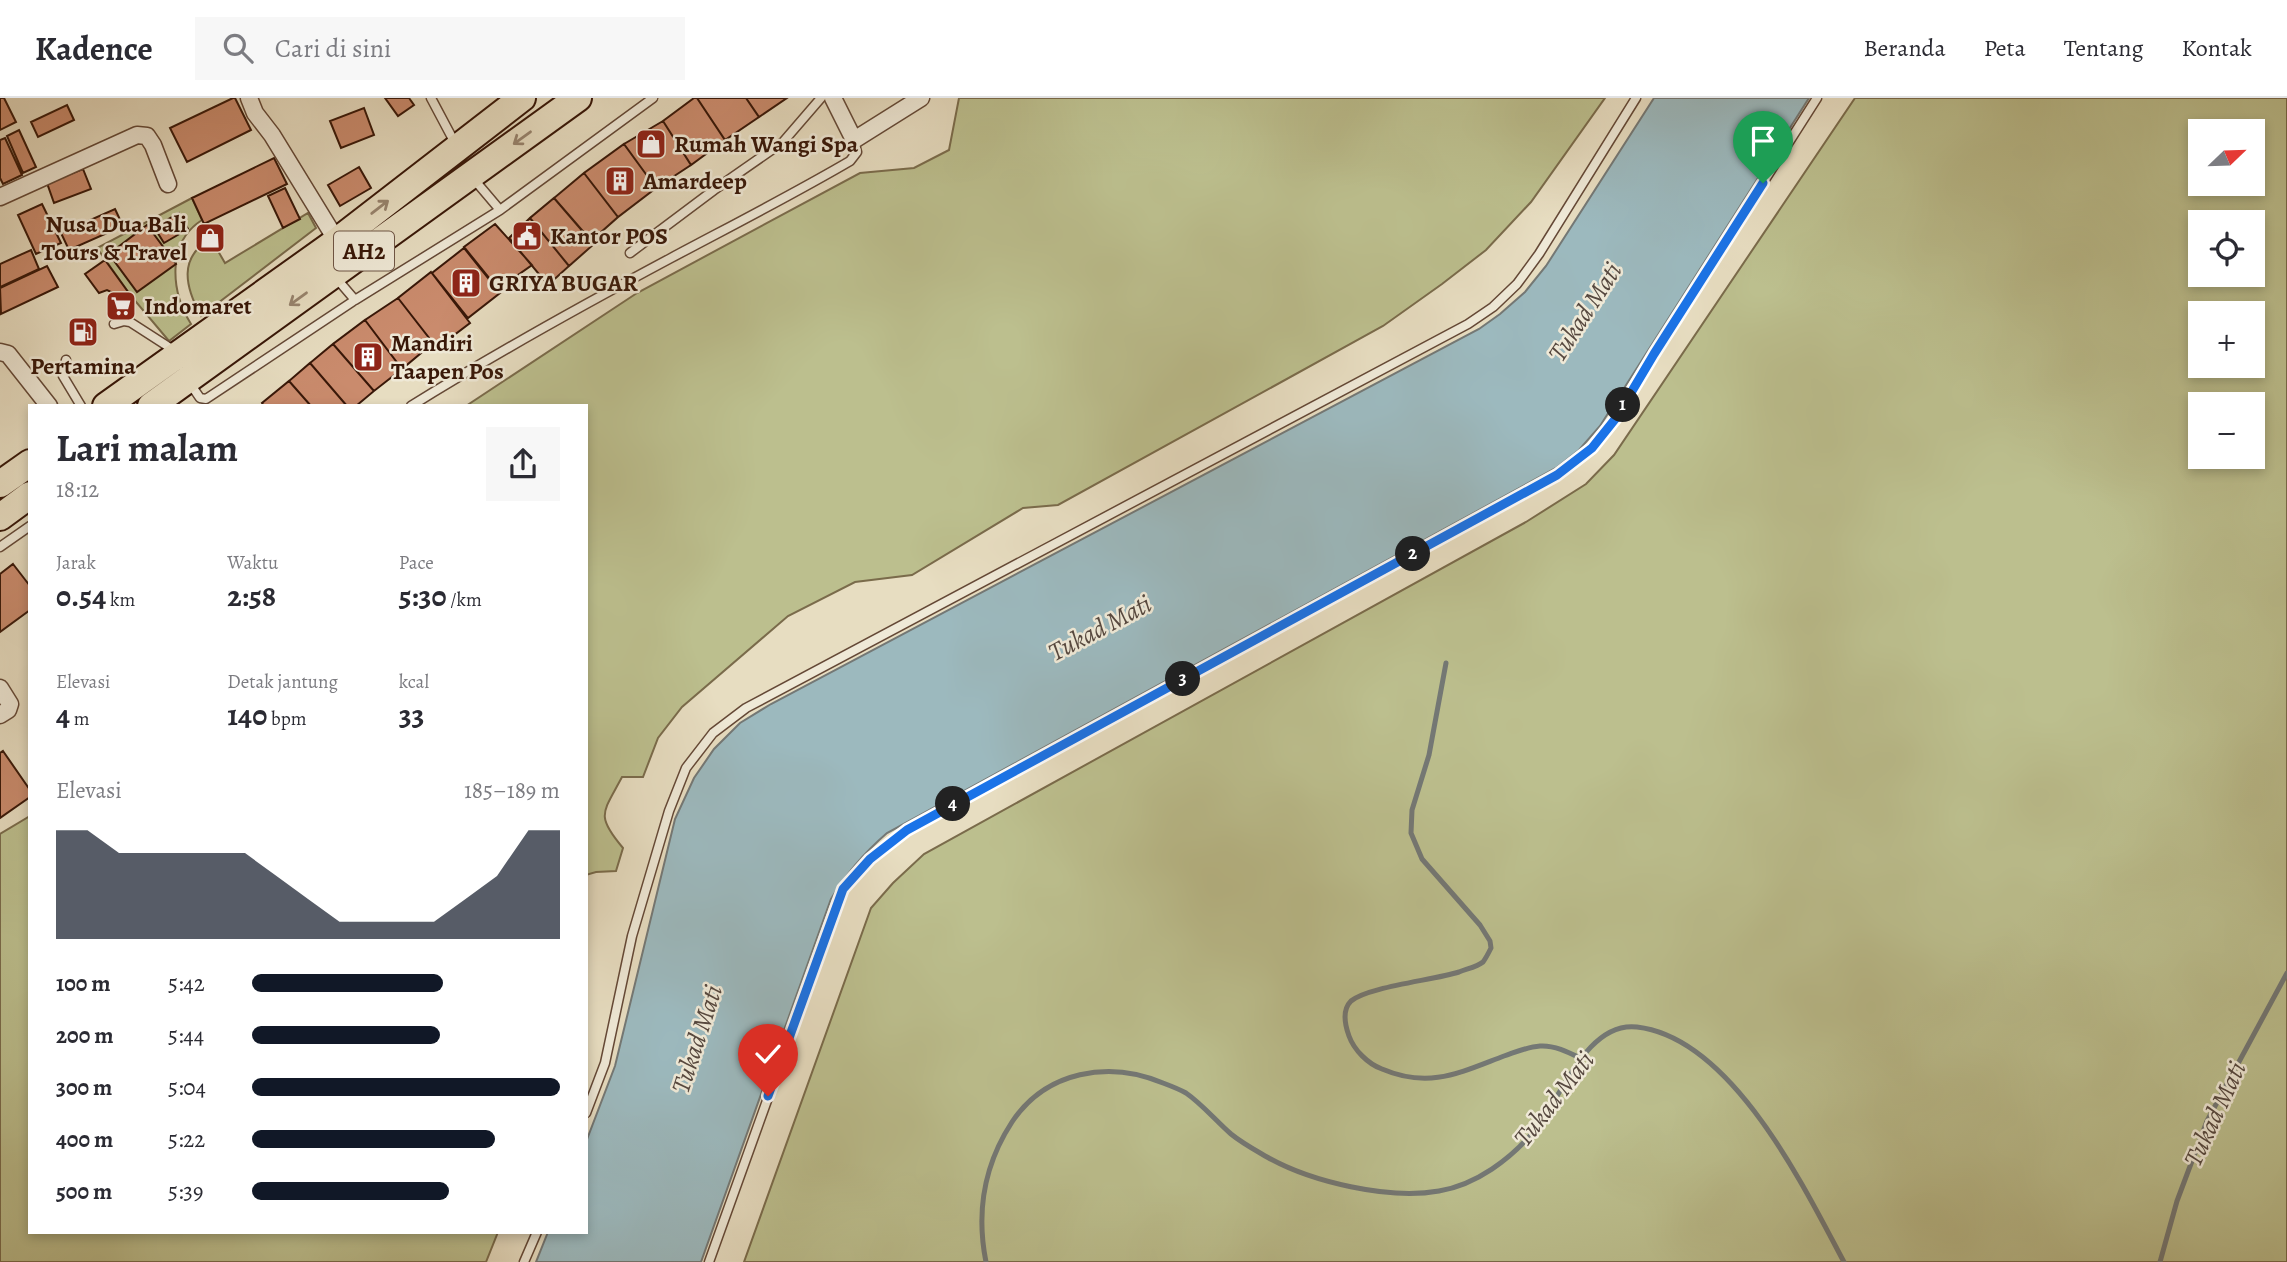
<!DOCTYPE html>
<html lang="id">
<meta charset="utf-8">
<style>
body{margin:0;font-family:Alegreya,serif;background:#f7f7f7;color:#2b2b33;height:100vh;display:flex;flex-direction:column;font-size:26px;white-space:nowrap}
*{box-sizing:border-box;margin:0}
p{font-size:23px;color:#7c7c81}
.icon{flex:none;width:38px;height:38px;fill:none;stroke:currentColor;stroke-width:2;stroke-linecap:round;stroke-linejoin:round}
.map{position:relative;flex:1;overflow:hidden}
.sheet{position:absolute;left:28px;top:306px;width:560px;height:830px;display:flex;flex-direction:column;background:#fff;border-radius:0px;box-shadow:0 4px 10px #0003}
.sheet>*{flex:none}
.needle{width:46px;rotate:67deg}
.tools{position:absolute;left:2188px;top:21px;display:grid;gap:14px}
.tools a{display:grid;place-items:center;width:77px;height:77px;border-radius:0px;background:#fff;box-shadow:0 4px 10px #0003;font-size:35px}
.pin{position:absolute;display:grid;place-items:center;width:60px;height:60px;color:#fff;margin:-72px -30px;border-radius:50% 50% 50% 0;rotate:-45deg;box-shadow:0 0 7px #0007}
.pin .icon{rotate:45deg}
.km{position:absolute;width:35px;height:35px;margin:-18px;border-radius:50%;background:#222;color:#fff;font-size:19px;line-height:35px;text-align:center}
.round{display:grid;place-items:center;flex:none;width:74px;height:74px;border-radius:0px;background:#f7f7f7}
.overview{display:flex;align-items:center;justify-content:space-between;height:119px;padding:0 28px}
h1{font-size:38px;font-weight:700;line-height:52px}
.figures{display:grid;grid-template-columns:repeat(3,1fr);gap:10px;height:119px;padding:7px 28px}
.figures div{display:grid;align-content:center}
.figures b{font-size:30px;font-weight:700}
.figures small{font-size:19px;font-weight:400}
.figures p{font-size:19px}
.chart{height:196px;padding:14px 28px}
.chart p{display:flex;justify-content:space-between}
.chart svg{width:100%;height:126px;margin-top:7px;fill:#111827;opacity:.7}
ul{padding:0 28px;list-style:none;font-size:23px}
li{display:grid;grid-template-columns:112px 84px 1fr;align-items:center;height:52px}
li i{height:18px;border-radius:9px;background:#111827}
header{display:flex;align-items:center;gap:42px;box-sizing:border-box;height:98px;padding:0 35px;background:#fff;border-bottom:2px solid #e1e1e2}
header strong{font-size:33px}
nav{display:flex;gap:38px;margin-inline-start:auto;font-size:24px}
.search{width:490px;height:63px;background:#f7f7f7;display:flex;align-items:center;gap:18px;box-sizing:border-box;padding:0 24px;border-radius:0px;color:#7c7c81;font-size:26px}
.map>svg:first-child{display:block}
.green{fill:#bcbf8e;stroke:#7a6b4b;stroke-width:2;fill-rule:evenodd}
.water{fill:#9cb9be;stroke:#747875;stroke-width:2}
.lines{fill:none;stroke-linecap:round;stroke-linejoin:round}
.stream{stroke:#747875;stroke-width:5}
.building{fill:#ca8b6d;stroke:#381708;stroke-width:2}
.service-casing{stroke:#644836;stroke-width:11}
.minor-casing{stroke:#644836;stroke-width:19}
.trunk-casing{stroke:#381708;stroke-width:30}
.service{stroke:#efe9d7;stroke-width:8}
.minor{stroke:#efe9d7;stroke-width:16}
.trunk{stroke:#e7ddc1;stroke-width:26}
.oneway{stroke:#98846e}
.route-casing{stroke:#fff;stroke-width:14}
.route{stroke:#1a73e8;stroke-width:9}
.labels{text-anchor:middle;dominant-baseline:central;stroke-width:5;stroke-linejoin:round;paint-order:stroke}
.shield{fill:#efe9d7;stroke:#6f5646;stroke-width:2}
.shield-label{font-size:23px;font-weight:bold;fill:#381708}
.poi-label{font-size:24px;font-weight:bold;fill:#381708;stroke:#efe9d7;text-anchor:start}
.water-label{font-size:26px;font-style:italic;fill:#56483f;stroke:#efe9d7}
</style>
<header>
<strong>Kadence</strong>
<div class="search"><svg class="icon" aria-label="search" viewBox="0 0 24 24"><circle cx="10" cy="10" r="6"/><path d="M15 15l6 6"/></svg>Cari di sini</div>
<nav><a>Beranda</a><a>Peta</a><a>Tentang</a><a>Kontak</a></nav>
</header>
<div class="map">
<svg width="2287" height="1164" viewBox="0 0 2287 1164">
<rect width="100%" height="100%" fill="#e7ddc1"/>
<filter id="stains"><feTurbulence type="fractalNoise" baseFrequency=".00286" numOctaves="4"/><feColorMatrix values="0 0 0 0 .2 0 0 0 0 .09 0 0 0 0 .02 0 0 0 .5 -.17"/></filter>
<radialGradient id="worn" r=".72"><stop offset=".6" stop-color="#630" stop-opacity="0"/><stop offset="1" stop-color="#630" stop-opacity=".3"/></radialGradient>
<path class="green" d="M 959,0 L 1605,0 L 1531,104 L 1486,152 L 1442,186 L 1383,228 L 1058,407 L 1023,410 L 912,477 L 855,484 L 788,518 L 682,609 L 658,640 L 643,679 L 622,679 C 603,715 595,717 623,750 L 616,773 L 596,774 L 586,777 L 586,308 L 466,308 L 637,195 L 860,75 L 914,70 L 949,52 Z
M 1855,0 L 2287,0 L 2287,1164 L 744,1164 L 871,810 L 893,785 L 924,756 L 1526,424 L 1586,386 L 1614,357 ZM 2200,33 L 2252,33 L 2252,86 L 2200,86 ZM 2200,124 L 2252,124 L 2252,177 L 2200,177 ZM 2252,215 L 2252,268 L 2200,268 L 2200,215 ZM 2200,306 L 2252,306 L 2252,359 L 2200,359 Z
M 192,100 L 202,122 C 166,145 171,194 191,226 L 169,243 L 131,198 L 97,150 Z
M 308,115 L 316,130 L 201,218 C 185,189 178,159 211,141 L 225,165 Z
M 30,718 L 30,1134 L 498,1134 L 486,1164 L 0,1164 L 0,736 Z"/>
<path class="water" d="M 1654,0 L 1809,0 L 1600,328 L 1579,352 L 1556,370 L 887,735 C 864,755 847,774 831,801 L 701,1164 L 536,1164 L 548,1134 L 586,1134 L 586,1044 L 615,968 L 675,721 L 694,680 L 714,651 L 740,625 L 771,606 L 1479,231 L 1500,216 L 1525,194 L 1546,168 Z"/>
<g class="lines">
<path class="stream" d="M 1446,565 L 1429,657 L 1412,712 L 1411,735 L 1422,761 L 1480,827 L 1490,843 L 1491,850 C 1489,854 1486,860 1483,864 C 1477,869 1466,871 1459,874 C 1434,882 1367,889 1351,903 C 1342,912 1345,927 1349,938 C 1354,952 1368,966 1382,971 C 1429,991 1459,975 1504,958 C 1516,954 1527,949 1540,948 C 1554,947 1568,954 1580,960
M 986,1164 C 976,1114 984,1067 1012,1024 C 1046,973 1109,962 1163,985 C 1171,988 1179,991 1186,995 C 1202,1006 1216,1023 1231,1036 C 1242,1045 1255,1052 1267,1059 C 1311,1084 1389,1102 1439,1093 C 1476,1087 1511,1061 1535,1032 C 1561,1001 1586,923 1637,929 C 1732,940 1804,1089 1844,1164
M 2160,1164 L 2177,1103 L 2207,1023 L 2287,875"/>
</g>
<path class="building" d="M 0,0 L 4,0 L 16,24 L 0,32 Z
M 233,0 L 235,0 L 251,32 L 187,64 L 170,30 Z
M 385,0 L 409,0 L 414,7 L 398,18 Z
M 694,0 L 697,0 L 725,42 L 691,67 L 663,23 Z
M 697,0 L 746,0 L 759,19 L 725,42 Z
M 746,0 L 787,0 L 759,19 Z
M 67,7 L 74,22 L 38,39 L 31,24 Z
M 364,10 L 374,37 L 341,50 L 330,23 Z
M 663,23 L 691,67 L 656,90 L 624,46 Z
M 19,32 L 36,69 L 23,75 L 7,38 Z
M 5,40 L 22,77 L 3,86 L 0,80 L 0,42 Z
M 624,46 L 656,90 L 618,119 L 584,75 Z
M 274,60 L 287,86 L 204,126 L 192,100 Z
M 359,69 L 371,90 L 340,108 L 328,87 Z
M 83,71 L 91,91 L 54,105 L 47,85 Z
M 584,75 L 618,119 L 591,143 L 554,100 Z
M 285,90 L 300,121 L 283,130 L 268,98 Z
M 554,100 L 594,146 L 569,168 L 530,120 Z
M 42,106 L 61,145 L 36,156 L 18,117 Z
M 115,111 L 123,128 L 69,152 L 61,135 Z
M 179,115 L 188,131 L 164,145 L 154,129 Z
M 530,120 L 569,168 L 548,187 L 509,140 Z
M 495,126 L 532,167 L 498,191 L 464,149 Z
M 147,127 L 176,166 L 137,194 L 109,156 Z
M 464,150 L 500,195 L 468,220 L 432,175 Z
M 31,152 L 39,171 L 0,189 L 0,166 Z
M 105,162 L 131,198 L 128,202 L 107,192 L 99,195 L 85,176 Z
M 47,168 L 58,189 L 1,216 L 0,190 Z
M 431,174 L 470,225 L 437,250 L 398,200 Z
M 398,200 L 433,245 L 402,271 L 365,222 Z
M 365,222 L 402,271 L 374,293 L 333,246 Z
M 333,246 L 374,293 L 356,308 L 347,308 L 310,265 Z
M 310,265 L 347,308 L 311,308 L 289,283 Z
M 289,283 L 311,308 L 264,308 L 262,305 Z
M 13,466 L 30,488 L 30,512 L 0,534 L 0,476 Z
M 3,653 L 30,692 L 30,699 L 0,720 L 0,655 Z"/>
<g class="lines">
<g class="service-casing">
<path id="service" d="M 431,0 L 456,47
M 472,79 L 500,112
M 630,155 L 714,92 L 783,44 L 821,0
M 337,181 L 355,202
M 114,226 L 124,223 L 130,224 L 175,253
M 66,262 L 63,278 L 81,308
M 189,284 L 200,300 L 206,301 L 355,202 L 500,112 L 653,0
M 411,308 C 496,255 583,207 671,160 C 731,128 792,97 850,63 L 857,54 L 854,42
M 0,449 L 30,428
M 586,1015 L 605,965 L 632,838 L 669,713 L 686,670 L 713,635 L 746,610 L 1468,226 L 1493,209 L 1517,186 L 1539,156 L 1636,0
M 524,1164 L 537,1134
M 709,1164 L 843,791 L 870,761 L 907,732 L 1557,378 L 1592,350 L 1616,320 L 1654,256 L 1817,0"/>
</g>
<g class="minor-casing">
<path id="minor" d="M 249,0 L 255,15 L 272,37 L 337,143
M 833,0 L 854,42 L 921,0
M 0,99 L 137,37 L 147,38 L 153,47 L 168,86
M 0,254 L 8,256 L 49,308
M 0,590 L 10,606 L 8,612 L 0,617"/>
</g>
<g class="trunk-casing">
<path id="trunk" d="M 106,308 L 337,143 L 522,0
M 151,308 L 578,0
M 0,386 L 30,365
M 0,419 L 30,397"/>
</g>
<use href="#service" class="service"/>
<use href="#minor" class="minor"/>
<use href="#trunk" class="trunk"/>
</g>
<defs><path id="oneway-shaft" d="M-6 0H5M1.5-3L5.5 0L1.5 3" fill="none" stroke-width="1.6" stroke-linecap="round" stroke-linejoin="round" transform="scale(1.75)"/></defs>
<g class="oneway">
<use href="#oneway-shaft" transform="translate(522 40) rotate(144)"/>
<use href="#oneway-shaft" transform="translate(380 109) rotate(-38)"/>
<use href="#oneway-shaft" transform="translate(298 201) rotate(144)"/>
</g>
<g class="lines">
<g class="route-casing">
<path id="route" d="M 768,998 L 843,791 L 870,761 L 907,732 L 1557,377 L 1592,350 L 1616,320 L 1654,256 L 1763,85"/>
</g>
<use href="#route" class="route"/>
</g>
<defs>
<g id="shop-square" transform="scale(1.575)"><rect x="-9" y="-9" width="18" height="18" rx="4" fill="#8f2418" stroke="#efe9d7"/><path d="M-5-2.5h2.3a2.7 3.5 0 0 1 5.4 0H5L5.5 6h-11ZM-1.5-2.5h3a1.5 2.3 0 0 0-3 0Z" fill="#fff"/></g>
<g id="building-square" transform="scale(1.575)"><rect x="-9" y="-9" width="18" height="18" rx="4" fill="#8f2418" stroke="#efe9d7"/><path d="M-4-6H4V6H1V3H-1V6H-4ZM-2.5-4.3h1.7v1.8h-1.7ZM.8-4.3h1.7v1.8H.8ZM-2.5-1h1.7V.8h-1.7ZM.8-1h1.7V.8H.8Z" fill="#fff"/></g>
<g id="civic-square" transform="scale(1.575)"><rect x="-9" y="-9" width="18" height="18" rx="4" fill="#8f2418" stroke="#efe9d7"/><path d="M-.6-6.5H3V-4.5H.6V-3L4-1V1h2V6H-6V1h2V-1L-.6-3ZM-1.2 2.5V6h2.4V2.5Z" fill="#fff"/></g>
<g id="supermarket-square" transform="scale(1.575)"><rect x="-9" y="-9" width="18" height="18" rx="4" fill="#8f2418" stroke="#efe9d7"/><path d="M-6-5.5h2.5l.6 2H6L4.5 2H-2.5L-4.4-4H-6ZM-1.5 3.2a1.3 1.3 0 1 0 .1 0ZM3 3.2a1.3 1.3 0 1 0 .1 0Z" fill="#fff"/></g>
<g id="fuel-square" transform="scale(1.575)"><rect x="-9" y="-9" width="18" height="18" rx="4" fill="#8f2418" stroke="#efe9d7"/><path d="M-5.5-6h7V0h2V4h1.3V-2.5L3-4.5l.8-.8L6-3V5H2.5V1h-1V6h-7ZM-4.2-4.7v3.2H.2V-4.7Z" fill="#fff"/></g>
</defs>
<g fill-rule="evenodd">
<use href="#shop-square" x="651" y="46"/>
<use href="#building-square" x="620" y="83"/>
<use href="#civic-square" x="527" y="138"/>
<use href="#shop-square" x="210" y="140"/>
<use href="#building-square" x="466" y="185"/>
<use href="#supermarket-square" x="121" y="208"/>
<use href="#fuel-square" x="83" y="234"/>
<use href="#building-square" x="368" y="259"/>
</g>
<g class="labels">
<rect class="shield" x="334" y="133.5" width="60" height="39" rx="5"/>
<g class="shield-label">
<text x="364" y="153">AH2</text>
</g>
<g class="poi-label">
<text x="674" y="46">Rumah Wangi Spa</text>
<text x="643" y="83">Amardeep</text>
<text x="187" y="126" text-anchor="end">Nusa Dua Bali<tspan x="187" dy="28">Tours &amp; Travel</tspan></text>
<text x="550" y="138">Kantor POS</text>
<text x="489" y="185">GRIYA BUGAR</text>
<text x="144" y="208">Indomaret</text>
<text x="391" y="245">Mandiri<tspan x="391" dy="28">Taapen Pos</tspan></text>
<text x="83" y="268" text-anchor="middle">Pertamina</text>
</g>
<g class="water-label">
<text transform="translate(1585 214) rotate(-57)">Tukad Mati</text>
<text transform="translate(1100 530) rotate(-28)">Tukad Mati</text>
<text transform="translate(697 941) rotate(-72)">Tukad Mati</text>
<text transform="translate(1554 1001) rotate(-52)">Tukad Mati</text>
<text transform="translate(2215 1016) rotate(-65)">Tukad Mati</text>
</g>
</g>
<rect width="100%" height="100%" filter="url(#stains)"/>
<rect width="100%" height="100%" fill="url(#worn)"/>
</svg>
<div class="tools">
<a><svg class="needle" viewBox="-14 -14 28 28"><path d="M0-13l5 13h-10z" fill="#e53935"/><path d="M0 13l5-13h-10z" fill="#7c7c81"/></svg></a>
<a><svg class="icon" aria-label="locate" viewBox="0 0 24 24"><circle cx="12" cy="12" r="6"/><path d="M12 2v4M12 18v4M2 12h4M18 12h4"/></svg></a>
<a>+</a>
<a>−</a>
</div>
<div class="pin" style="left:1763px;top:85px;background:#1e9e55"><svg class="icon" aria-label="arrive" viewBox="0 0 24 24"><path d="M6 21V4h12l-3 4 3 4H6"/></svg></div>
<div class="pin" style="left:768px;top:998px;background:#d93025"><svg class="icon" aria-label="check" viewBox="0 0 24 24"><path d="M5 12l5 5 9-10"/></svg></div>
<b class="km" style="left:1623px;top:307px">1</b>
<b class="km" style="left:1413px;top:456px">2</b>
<b class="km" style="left:1183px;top:581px">3</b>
<b class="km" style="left:953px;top:706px">4</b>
<section class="sheet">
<div class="overview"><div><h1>Lari malam</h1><p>18:12</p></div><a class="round"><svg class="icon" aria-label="share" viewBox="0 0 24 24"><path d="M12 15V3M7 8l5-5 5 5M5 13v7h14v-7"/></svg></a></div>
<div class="figures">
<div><p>Jarak</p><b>0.54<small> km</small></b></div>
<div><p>Waktu</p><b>2:58</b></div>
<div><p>Pace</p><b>5:30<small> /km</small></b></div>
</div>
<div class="figures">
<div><p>Elevasi</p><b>4<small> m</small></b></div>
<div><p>Detak jantung</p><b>140<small> bpm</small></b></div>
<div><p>kcal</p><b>33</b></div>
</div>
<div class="chart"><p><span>Elevasi</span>185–189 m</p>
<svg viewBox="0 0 160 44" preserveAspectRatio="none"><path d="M0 44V6L10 6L20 14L30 14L40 14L50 14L60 14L70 22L80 30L90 38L100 38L110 38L120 38L130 30L140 22L150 6L160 6V44z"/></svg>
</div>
<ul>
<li><b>100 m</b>5:42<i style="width:62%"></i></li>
<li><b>200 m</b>5:44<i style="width:61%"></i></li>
<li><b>300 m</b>5:04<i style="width:100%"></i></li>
<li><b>400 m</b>5:22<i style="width:79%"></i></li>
<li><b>500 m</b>5:39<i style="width:64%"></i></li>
</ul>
</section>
</div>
